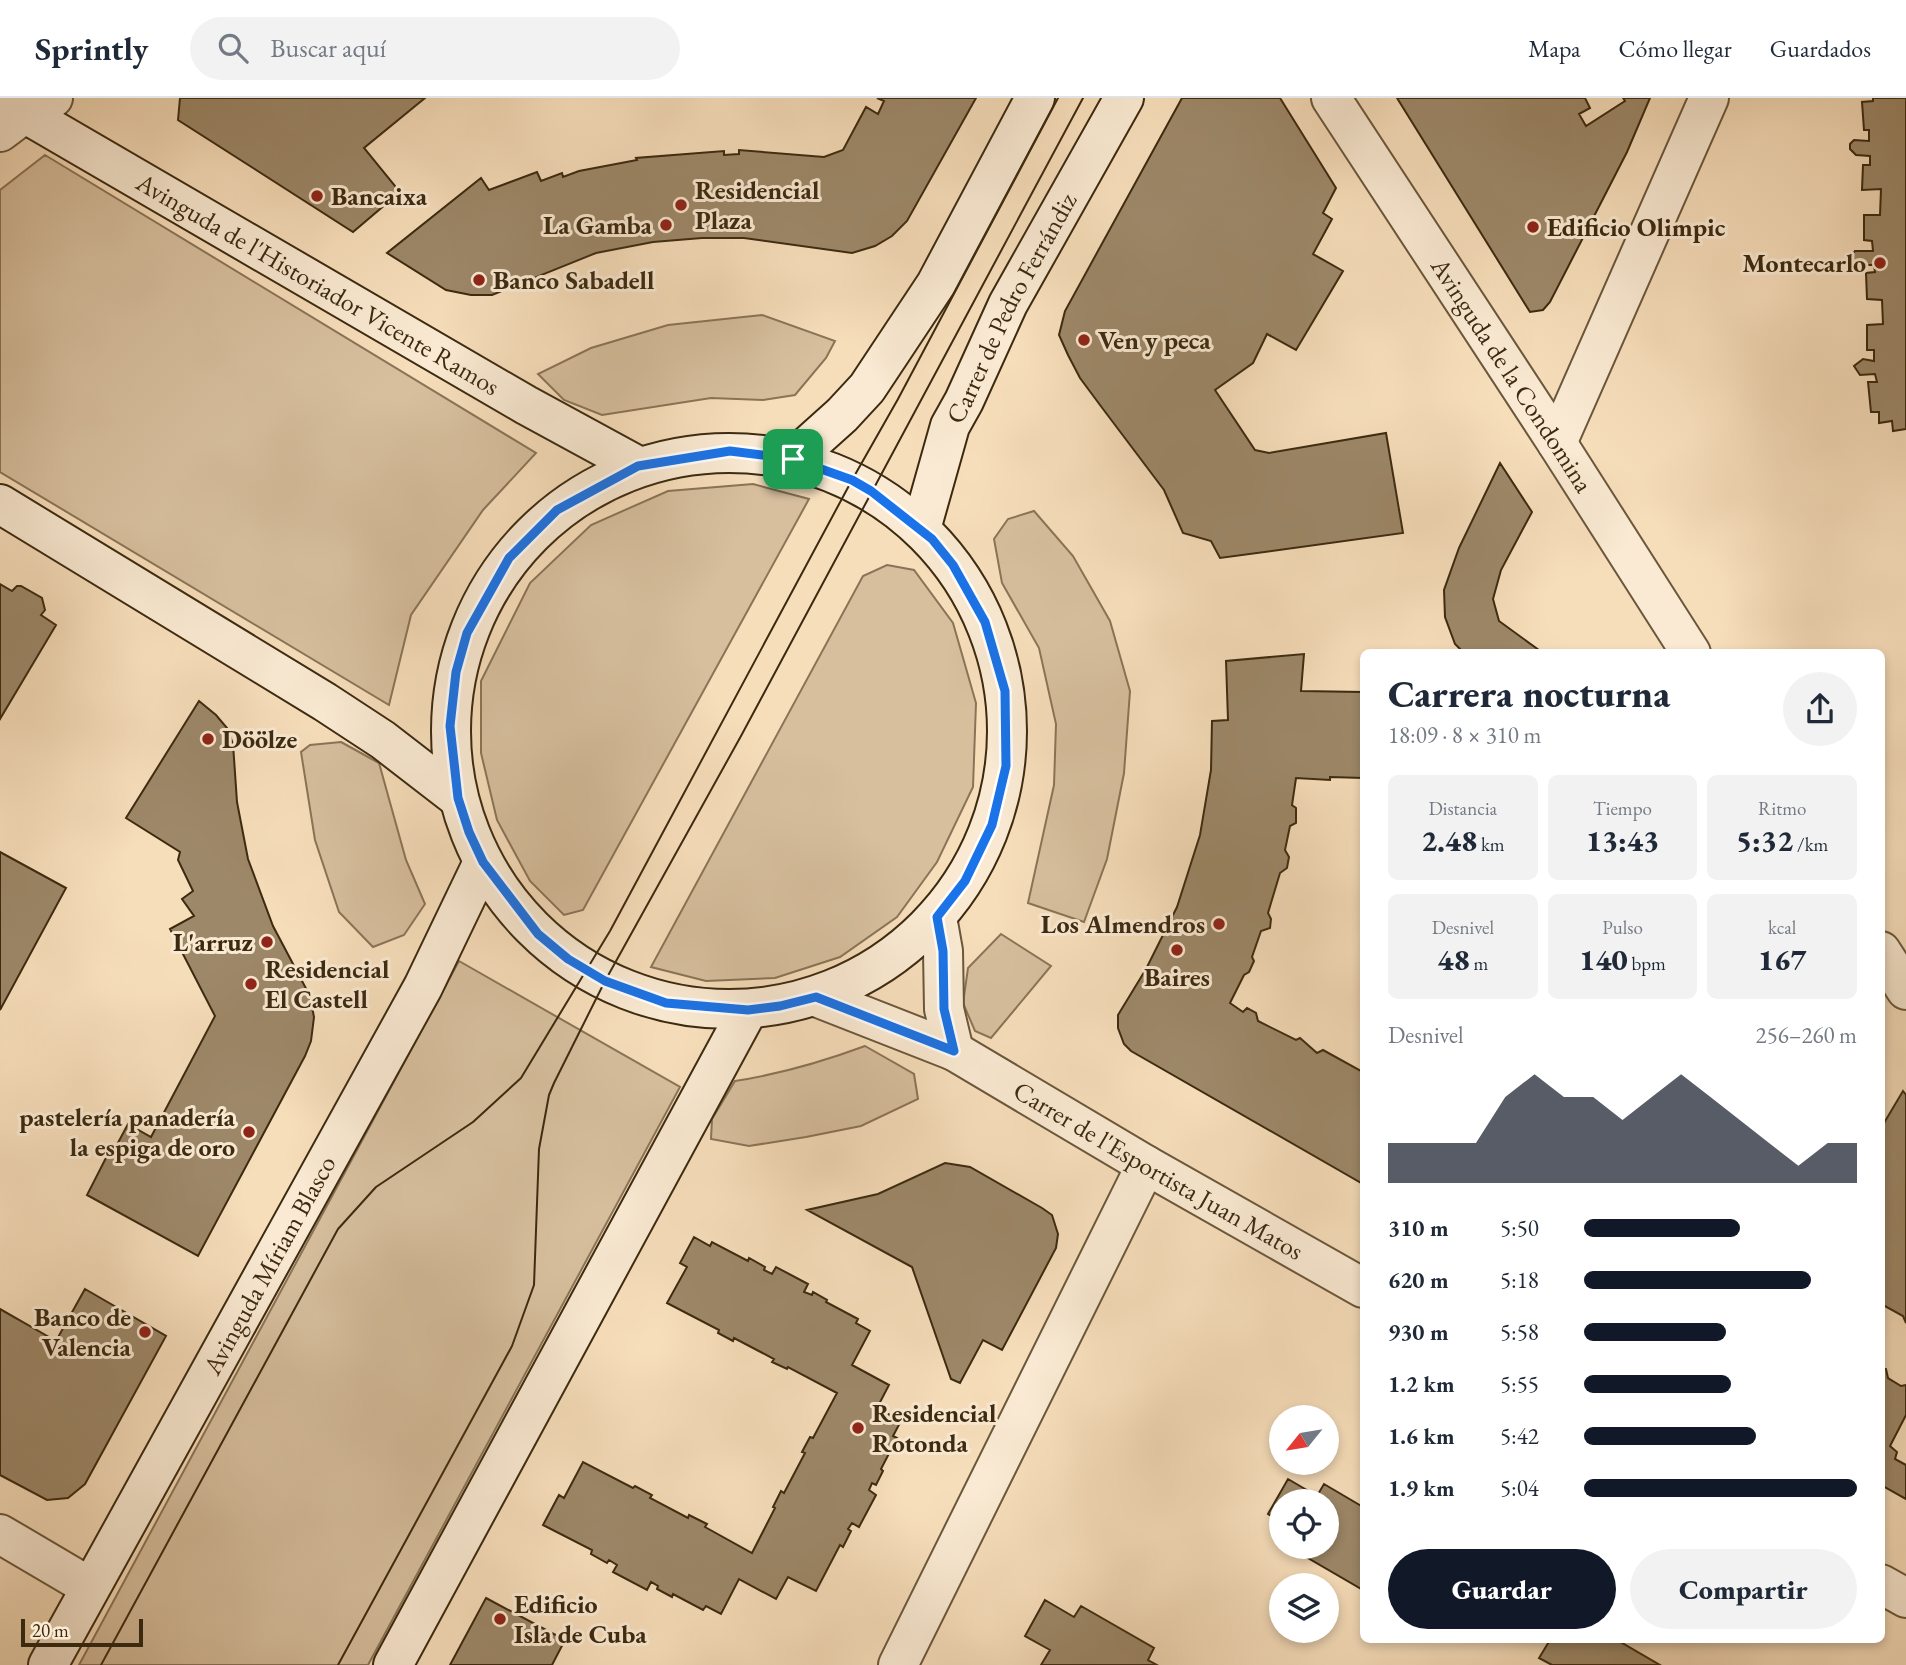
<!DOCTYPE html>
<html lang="es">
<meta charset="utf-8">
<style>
body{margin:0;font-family:"EB Garamond",serif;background:#f2f2f3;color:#1f2937;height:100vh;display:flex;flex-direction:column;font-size:26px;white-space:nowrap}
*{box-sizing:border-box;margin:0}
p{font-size:23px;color:#747a83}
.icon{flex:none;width:38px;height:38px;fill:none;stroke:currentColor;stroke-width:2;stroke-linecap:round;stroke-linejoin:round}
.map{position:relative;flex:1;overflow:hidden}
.drawer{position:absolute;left:1360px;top:551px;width:525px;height:994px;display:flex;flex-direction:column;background:#fff;border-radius:10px;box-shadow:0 4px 10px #0003}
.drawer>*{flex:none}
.needle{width:46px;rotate:240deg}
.controls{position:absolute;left:1269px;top:1307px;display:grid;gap:14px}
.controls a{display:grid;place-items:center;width:70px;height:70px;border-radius:50%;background:#fff;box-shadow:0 4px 10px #0003;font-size:35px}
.scale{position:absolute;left:21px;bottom:18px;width:122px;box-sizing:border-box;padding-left:7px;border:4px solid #3c2a10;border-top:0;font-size:19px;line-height:24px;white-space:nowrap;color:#3c2a10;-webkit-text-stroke:5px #faead3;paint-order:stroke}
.pin{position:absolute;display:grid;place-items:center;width:60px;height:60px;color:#fff;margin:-30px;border-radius:14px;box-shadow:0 4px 10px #0006}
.round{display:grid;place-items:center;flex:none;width:74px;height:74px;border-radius:37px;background:#f2f2f3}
.head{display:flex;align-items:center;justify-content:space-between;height:119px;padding:0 28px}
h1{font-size:38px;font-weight:800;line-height:52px}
.stats{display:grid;grid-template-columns:repeat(3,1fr);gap:10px;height:119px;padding:7px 28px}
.stats div{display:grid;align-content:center;border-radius:10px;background:#f2f2f3;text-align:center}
.stats b{font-size:30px;font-weight:800}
.stats small{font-size:19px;font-weight:400}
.stats p{font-size:19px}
.chart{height:196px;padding:14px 28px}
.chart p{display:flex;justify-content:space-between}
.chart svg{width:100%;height:126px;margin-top:7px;fill:#111827;opacity:.7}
.primary-button{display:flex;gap:14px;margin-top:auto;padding:14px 28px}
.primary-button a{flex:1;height:80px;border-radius:42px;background:#111827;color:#fff;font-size:28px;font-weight:800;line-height:80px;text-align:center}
.primary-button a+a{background:#f2f2f3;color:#1f2937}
ul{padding:0 28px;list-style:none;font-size:23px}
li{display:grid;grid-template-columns:112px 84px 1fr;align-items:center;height:52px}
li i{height:18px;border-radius:9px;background:#111827}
header{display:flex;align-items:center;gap:42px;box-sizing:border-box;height:98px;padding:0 35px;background:#fff;border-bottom:2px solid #e0e1e3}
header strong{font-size:33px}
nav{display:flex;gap:38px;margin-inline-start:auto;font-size:24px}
.search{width:490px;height:63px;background:#f2f2f3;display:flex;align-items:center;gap:18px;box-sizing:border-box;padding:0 24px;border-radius:38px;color:#747a83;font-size:26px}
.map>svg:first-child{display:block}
.green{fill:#d7bf9e;stroke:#8a7457;stroke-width:2}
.building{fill:#9d8869;stroke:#3c2a10;stroke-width:2}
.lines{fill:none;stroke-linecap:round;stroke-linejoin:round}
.street-casing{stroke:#6b573b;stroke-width:42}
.secondary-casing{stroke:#3c2a10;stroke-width:42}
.street{stroke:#faead3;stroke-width:38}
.secondary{stroke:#faead3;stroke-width:38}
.tram{stroke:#3c2a10;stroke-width:2}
.route-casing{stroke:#fff;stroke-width:14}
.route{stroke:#1a73e8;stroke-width:9}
.poi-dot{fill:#8f2418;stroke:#faead3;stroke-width:2.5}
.labels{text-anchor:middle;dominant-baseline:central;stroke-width:6;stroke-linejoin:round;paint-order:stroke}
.poi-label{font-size:26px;font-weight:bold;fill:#3c2a10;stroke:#faead3;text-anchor:start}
.street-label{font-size:26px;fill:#3c2a10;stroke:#faead3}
</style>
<header>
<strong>Sprintly</strong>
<div class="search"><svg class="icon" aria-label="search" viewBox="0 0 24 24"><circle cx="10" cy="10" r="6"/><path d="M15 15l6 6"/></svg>Buscar aquí</div>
<nav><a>Mapa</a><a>Cómo llegar</a><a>Guardados</a></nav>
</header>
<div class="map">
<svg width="1906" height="1567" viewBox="0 0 1906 1567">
<rect width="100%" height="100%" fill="#f7debb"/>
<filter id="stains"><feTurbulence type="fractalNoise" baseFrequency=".00286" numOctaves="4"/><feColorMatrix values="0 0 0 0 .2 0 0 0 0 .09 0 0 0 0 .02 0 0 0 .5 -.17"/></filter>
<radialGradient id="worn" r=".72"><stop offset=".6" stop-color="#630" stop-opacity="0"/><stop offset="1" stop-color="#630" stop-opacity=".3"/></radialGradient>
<path class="green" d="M 45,57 L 536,355 L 483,412 L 411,517 L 389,607 L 0,374 L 0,92 Z
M 762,217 L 835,243 L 826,260 L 795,297 L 763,302 L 711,300 L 602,317 L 564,302 L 538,276 L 591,250 L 668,227 Z
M 753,386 L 809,401 L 583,812 L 564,817 L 530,783 L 497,722 L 481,655 L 481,583 L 530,485 L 591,427 L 668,393 Z
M 1034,413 L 1073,458 L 1110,523 L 1130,593 L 1124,675 L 1107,761 L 1084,824 L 1028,805 L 1054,687 L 1056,626 L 1039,550 L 1002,485 L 994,441 L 1008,421 Z
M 887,467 L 914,472 L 953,525 L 976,605 L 973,689 L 937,764 L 897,819 L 840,859 L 775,880 L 706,883 L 651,869 L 863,478 Z
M 341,644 L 379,665 L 406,762 L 425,806 L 404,837 L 373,849 L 339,814 L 315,742 L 301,654 L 310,647 Z
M 1001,836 L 1051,868 L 991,940 L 975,933 L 963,905 L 968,870 Z
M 459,863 L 680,989 L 368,1567 L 79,1567 Z
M 865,948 L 914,976 L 918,1001 L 861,1028 L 806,1039 L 749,1048 L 711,1041 L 712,1021 L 735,983 C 780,976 822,964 865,948 Z"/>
<path class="building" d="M 180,0 L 425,0 L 364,50 L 400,94 L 353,134 L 178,22 Z
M 877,0 L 976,0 L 907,123 L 892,138 L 875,148 L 852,155 L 744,140 L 702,140 L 653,144 L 596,155 L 492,197 L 471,197 L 446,192 L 387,155 L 481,80 L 489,92 L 537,74 L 541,83 L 562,75 L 563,79 L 579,73 L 637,62 L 636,60 L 724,53 L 724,57 L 739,56 L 739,52 L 824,59 L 843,52 L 866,9 L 878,16 L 884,3 Z
M 1182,0 L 1280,0 L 1336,90 L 1323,115 L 1332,121 L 1313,156 L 1343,173 L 1296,252 L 1267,236 L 1253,265 L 1215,292 L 1255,352 L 1269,355 L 1386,335 L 1403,435 L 1220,460 L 1211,443 L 1183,435 L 1164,392 L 1103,311 L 1080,280 L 1068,257 L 1059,237 L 1065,213 Z
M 1397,0 L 1585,0 L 1590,10 L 1579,16 L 1586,28 L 1625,3 L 1623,0 L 1650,0 L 1627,54 L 1550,204 L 1543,212 L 1530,214 Z
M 1873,0 L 1906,0 L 1906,331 L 1893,333 L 1892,323 L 1879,325 L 1879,314 L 1871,314 L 1868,284 L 1877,284 L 1875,276 L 1860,277 L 1854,268 L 1863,261 L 1874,263 L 1874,252 L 1867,252 L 1867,227 L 1883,226 L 1882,202 L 1867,201 L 1866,175 L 1875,174 L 1874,167 L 1856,167 L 1851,158 L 1855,153 L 1873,153 L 1872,143 L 1864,142 L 1864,117 L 1880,117 L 1881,91 L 1862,92 L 1863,67 L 1870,67 L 1870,58 L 1856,57 L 1850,51 L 1850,46 L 1854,42 L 1869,43 L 1869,32 L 1864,32 L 1862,4 L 1873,3 Z
M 1500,365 L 1532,414 L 1501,472 L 1493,501 L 1499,523 L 1543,555 L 1464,555 L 1455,546 L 1445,519 L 1444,492 L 1459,450 Z
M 0,486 L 12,493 L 17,488 L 21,488 L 42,500 L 45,512 L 41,517 L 56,527 L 0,621 Z
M 1304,556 L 1301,593 L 1363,594 L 1363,680 L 1330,679 L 1330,682 L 1296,680 L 1292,707 L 1296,710 L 1296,725 L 1290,728 L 1285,752 L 1289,759 L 1287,770 L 1280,775 L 1268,815 L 1271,821 L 1270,830 L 1261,833 L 1252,859 L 1254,863 L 1249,874 L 1244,877 L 1230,905 L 1243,914 L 1247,910 L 1256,915 L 1258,923 L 1296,942 L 1300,940 L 1317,955 L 1323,952 L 1363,974 L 1363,1086 L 1131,953 L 1124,946 L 1118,930 L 1118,917 L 1146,871 L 1177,809 L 1200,737 L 1211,672 L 1212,623 L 1228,622 L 1226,563 Z
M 199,603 L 216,617 L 227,630 L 233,646 L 237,704 L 248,761 L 273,828 L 310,898 L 314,919 L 311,943 L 305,958 L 198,1158 L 87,1097 L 110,1052 L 113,1054 L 128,1026 L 151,1039 L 215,918 L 170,831 L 194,818 L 182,801 L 193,793 L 178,762 L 180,754 L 126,720 Z
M 0,754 L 66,790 L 0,912 Z
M 1903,993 L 1906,997 L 1906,1225 L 1903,1218 L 1881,1206 L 1881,1030 Z
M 945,1065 L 970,1069 L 1042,1110 L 1052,1117 L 1058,1136 L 1056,1150 L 1002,1252 L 983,1242 L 960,1285 L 951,1281 L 912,1169 L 807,1112 L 878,1096 Z
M 694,1139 L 710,1148 L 712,1144 L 748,1163 L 749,1160 L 765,1169 L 764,1172 L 772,1176 L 776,1169 L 808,1186 L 804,1194 L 812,1197 L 813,1194 L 827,1202 L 826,1204 L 858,1221 L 856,1225 L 870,1233 L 852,1267 L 889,1287 L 877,1310 L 901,1323 L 893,1338 L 897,1340 L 881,1371 L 883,1373 L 876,1387 L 872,1385 L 869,1392 L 876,1397 L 859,1429 L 852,1425 L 848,1431 L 851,1433 L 843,1449 L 840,1447 L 816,1493 L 788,1479 L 776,1501 L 739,1481 L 721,1516 L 706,1508 L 703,1512 L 673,1496 L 672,1499 L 657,1491 L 658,1488 L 651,1484 L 647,1492 L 613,1474 L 617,1467 L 609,1462 L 607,1465 L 591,1456 L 592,1452 L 543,1427 L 559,1397 L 564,1400 L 583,1364 L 633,1390 L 635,1388 L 652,1397 L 650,1400 L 688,1420 L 689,1417 L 707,1426 L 705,1429 L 752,1455 L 775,1410 L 773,1409 L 781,1393 L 784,1395 L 805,1355 L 802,1354 L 810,1339 L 813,1340 L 837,1295 L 788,1269 L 787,1271 L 772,1264 L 774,1261 L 734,1240 L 733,1243 L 718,1235 L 719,1232 L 667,1205 L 687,1169 L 680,1165 Z
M 85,1191 L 166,1238 L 85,1386 L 68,1400 L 47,1402 L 0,1377 L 0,1211 L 56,1243 Z
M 1881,1270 L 1886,1271 L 1888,1280 L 1901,1288 L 1906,1287 L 1906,1317 L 1890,1348 L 1897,1354 L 1895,1361 L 1906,1367 L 1906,1401 L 1881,1387 Z
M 1288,1381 L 1317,1398 L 1324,1386 L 1363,1409 L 1363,1492 L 1289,1449 L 1326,1449 L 1326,1404 L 1281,1404 L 1281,1424 L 1268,1416 Z
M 486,1500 L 565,1542 L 552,1567 L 450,1567 Z
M 1045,1502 L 1074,1519 L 1081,1508 L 1154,1550 L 1148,1562 L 1157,1567 L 1041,1567 L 1050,1552 L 1025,1538 Z
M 1550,1542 L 1617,1542 L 1660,1567 L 1552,1567 L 1539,1560 Z"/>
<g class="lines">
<g class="street-casing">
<g id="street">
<path id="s1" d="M 1331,0 L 1557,345 L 1691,555"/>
<path d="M 0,34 L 24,16 L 53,0"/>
<path d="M 1557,345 L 1709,0"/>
<path d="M 937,819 L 943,853 L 944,911 L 954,953"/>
<path d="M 1881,853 L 1906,892"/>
<path id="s2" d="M 816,899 L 954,953 L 1146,1067 L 1363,1190"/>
<path d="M 0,1436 L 90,1489"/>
<path d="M 1881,1486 L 1906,1500"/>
<path d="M 898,1567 L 1146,1067"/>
</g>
</g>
<g class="secondary-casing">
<g id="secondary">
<path id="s3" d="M 0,1 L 526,307 L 638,368"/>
<circle cx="729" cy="633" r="278"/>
<path d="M 793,361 L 842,317 L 867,290 L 936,186 L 1035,0"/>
<path d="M 0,406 L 325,604 L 383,642 L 458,700"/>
<path id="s4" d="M 921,431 L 950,328 L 964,303 L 1008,206 L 1124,0"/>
<path id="s5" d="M 48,1567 L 423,889 L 483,764"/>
<path d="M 393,1567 L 748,912"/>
</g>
</g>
<use href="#street" class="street"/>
<use href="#secondary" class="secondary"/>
<path class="tram" d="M 101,1567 L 338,1131 L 376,1089 L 473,1024 L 521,980 L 610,833 L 852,382 L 898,301 L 1058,0
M 338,1567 L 512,1248 L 534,1187 L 539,1051 L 549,997 L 554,985 L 605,883 L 741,638 L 1083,0"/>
</g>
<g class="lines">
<g class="route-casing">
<path id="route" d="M 730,353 L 793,361 L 852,382 L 871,393 L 932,441 L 953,467 L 985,524 L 1005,593 L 1006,668 L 992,727 L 965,783 L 937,819 L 943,853 L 944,911 L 954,953 L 816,899 L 780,908 L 748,912 L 666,905 L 605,883 L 568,861 L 538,836 L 483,764 L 469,734 L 458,700 L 450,628 L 456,574 L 467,535 L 509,460 L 557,412 L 638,368 Z"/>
</g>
<use href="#route" class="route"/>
</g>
<g class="poi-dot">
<circle cx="317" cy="98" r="7"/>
<circle cx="681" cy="107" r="7"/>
<circle cx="666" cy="127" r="7"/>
<circle cx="1533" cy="129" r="7"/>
<circle cx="1880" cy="165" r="7"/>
<circle cx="479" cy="182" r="7"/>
<circle cx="1084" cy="242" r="7"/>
<circle cx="208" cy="641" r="7"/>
<circle cx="1219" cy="826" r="7"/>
<circle cx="267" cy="844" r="7"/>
<circle cx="1177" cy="852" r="7"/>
<circle cx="251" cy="886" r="7"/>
<circle cx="249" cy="1034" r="7"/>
<circle cx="145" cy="1234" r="7"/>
<circle cx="858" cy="1330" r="7"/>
<circle cx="500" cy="1521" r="7"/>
</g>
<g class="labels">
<g class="poi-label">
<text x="695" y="92">Residencial<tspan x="695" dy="30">Plaza</tspan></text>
<text x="331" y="98">Bancaixa</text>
<text x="652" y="127" text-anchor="end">La Gamba</text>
<text x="1547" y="129">Edificio Olimpic</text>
<text x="1866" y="165" text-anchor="end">Montecarlo</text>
<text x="493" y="182">Banco Sabadell</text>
<text x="1098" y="242">Ven y peca</text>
<text x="222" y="641">Döölze</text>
<text x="1205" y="826" text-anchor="end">Los Almendros</text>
<text x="253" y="844" text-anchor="end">L'arruz</text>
<text x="265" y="871">Residencial<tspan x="265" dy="30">El Castell</tspan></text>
<text x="1177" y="879" text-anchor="middle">Baires</text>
<text x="235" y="1019" text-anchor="end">pastelería panadería<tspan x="235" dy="30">la espiga de oro</tspan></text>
<text x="131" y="1219" text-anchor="end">Banco de<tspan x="131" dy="30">Valencia</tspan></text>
<text x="872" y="1315">Residencial<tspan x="872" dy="30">Rotonda</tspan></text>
<text x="514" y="1506">Edificio<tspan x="514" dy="30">Isla de Cuba</tspan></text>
</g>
<g class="street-label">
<text stroke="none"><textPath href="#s3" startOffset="368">Avinguda de l'Historiador Vicente Ramos</textPath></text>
<text stroke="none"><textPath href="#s4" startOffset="240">Carrer de Pedro Ferrándiz</textPath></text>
<text stroke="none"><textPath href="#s1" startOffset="331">Avinguda de la Condomina</textPath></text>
<text stroke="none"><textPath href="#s2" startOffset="385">Carrer de l'Esportista Juan Matos</textPath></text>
<text stroke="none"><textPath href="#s5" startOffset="457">Avinguda Míriam Blasco</textPath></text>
</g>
</g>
<rect width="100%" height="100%" filter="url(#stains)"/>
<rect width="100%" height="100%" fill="url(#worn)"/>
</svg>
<div class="controls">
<a><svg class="needle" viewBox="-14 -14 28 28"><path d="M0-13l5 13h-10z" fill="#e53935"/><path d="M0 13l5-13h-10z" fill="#747a83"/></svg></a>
<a><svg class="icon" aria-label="locate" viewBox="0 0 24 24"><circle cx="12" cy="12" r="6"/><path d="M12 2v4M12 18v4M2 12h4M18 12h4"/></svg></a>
<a><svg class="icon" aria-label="layers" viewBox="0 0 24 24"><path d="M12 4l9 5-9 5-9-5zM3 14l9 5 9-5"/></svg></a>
</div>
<div class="scale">20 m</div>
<div class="pin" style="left:793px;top:361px;background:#1e9e55"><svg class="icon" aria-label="arrive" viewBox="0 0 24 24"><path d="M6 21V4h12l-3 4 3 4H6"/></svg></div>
<section class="drawer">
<div class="head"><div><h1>Carrera nocturna</h1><p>18:09 · 8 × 310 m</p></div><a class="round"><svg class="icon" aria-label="share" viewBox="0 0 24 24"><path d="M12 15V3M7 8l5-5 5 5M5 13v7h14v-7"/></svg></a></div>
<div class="stats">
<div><p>Distancia</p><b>2.48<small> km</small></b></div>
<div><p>Tiempo</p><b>13:43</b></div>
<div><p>Ritmo</p><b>5:32<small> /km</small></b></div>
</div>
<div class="stats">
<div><p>Desnivel</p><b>48<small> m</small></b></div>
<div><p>Pulso</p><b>140<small> bpm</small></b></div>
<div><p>kcal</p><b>167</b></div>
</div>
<div class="chart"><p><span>Desnivel</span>256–260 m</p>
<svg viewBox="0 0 160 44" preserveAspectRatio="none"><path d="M0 44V30L10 30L20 30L30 30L40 14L50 6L60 14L70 14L80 22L90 14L100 6L110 14L120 22L130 30L140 38L150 30L160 30V44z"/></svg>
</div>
<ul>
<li><b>310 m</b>5:50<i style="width:57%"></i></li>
<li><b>620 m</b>5:18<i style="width:83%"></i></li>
<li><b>930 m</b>5:58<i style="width:52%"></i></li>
<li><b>1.2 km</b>5:55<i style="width:54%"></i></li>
<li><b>1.6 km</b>5:42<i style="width:63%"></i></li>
<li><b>1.9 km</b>5:04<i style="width:100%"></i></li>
</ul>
<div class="primary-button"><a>Guardar</a><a>Compartir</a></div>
</section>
</div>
